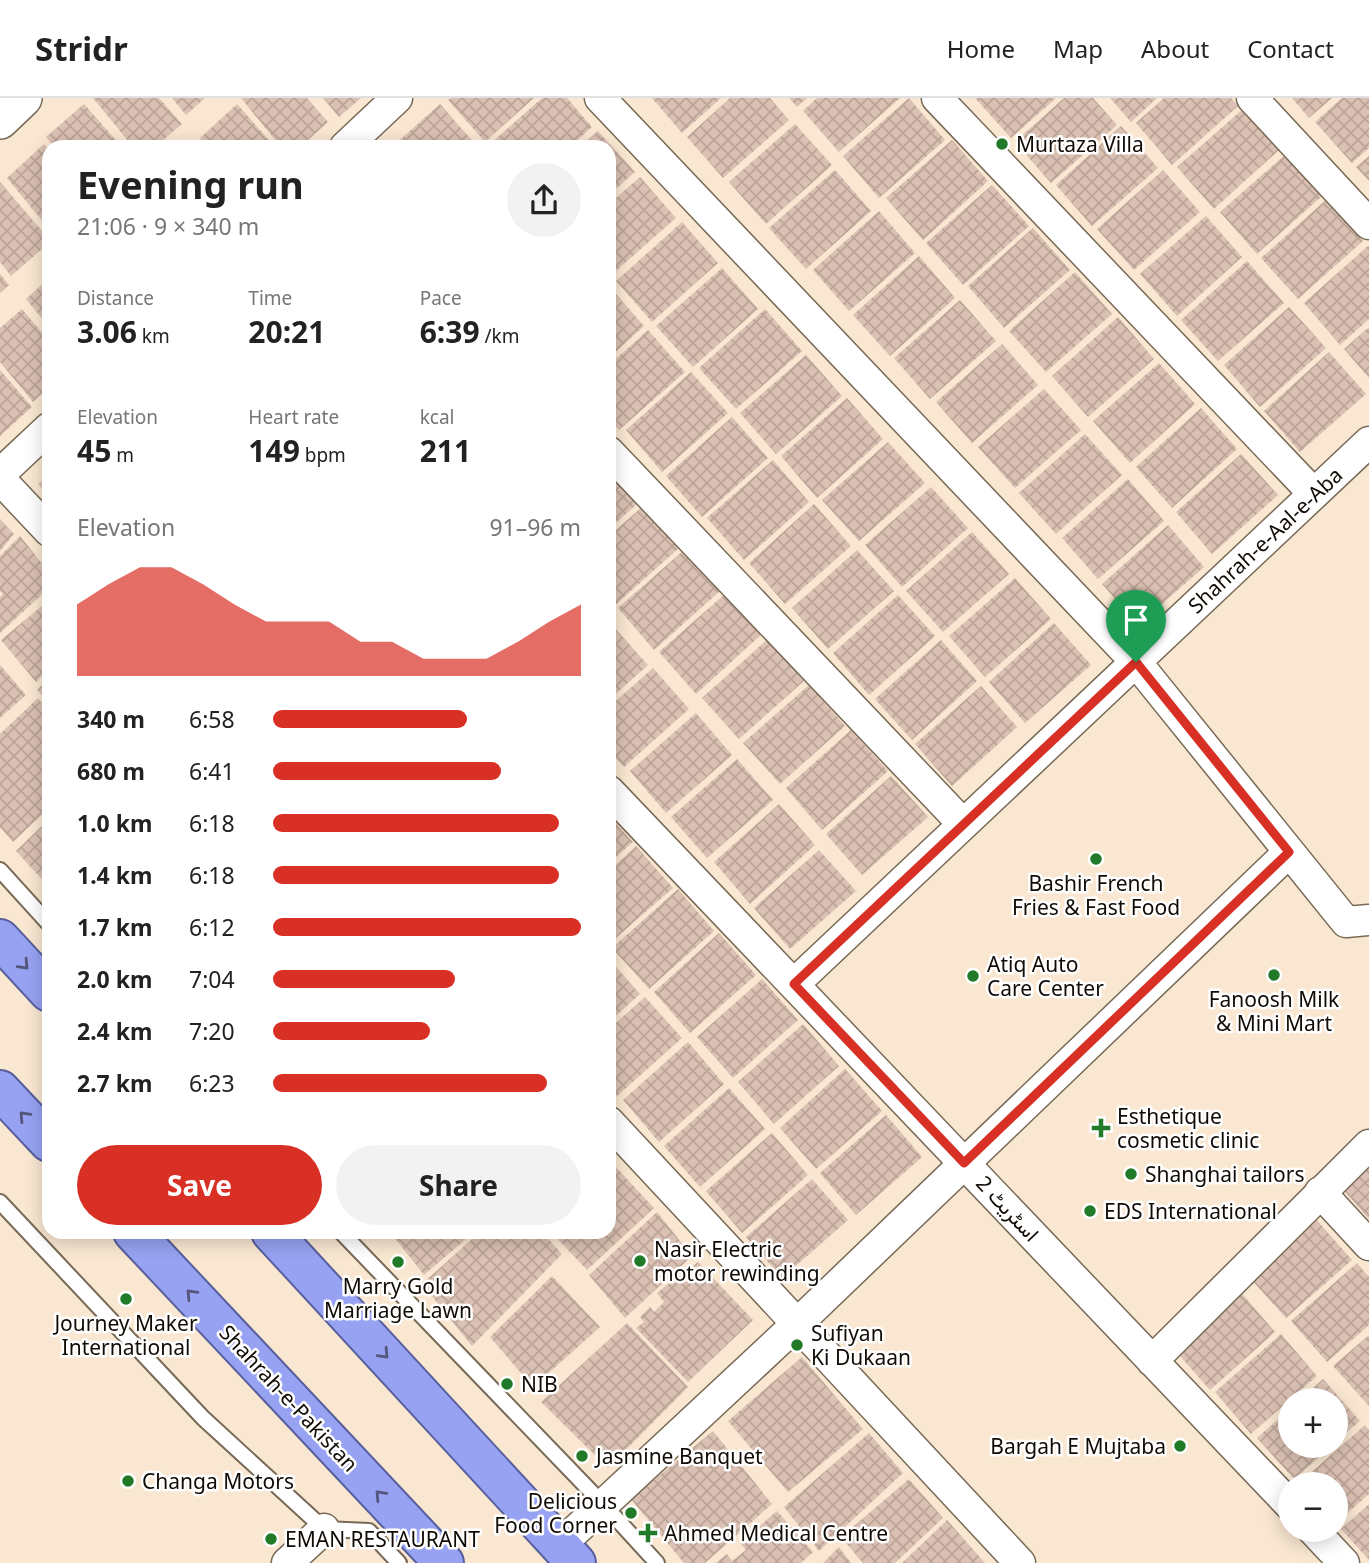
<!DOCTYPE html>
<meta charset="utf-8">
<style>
body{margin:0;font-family:"Noto Sans",Vazirmatn,sans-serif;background:#f2f2f2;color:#222;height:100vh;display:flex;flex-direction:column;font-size:26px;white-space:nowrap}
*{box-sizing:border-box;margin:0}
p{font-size:23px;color:#767676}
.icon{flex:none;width:38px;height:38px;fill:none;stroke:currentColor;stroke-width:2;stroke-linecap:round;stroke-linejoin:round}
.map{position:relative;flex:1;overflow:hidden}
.details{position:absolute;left:42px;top:42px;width:574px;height:1099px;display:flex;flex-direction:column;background:#fff;border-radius:21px;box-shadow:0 4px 18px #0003}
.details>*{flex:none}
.tools{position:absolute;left:1278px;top:1290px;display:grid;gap:14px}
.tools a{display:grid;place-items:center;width:70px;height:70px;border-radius:50%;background:#fff;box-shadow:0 4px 18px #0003;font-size:35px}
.pin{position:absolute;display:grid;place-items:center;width:60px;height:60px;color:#fff;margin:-72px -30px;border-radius:50% 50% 50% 0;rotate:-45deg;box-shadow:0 0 7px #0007}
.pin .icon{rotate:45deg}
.round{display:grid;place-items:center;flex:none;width:74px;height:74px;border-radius:37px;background:#f2f2f2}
.overview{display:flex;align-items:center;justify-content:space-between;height:119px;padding:0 35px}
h1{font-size:38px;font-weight:700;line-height:52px}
.figures{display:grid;grid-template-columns:repeat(3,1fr);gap:10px;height:119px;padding:7px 35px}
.figures div{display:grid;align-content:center}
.figures b{font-size:30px;font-weight:700}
.figures small{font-size:19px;font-weight:400}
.figures p{font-size:19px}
.chart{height:196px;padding:14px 35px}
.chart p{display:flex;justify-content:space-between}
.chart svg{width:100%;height:126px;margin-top:7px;fill:#d93025;opacity:.7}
.button{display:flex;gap:14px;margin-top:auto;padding:14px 35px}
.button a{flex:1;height:80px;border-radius:42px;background:#d93025;color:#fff;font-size:28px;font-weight:700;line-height:80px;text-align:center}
.button a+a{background:#f2f2f2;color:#222}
ul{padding:0 35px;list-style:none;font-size:23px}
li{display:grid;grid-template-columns:112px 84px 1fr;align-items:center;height:52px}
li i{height:18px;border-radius:9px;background:#d93025}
header{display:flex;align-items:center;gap:42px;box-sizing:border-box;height:98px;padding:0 35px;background:#fff;border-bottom:2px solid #e0e0e0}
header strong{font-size:33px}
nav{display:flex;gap:38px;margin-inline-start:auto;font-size:24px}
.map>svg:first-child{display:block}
.building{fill:url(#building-cross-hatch)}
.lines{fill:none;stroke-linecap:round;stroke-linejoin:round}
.service-casing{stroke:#786956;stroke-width:18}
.minor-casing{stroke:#786956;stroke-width:33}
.tertiary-casing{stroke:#786956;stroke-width:40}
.trunk-casing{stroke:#575e9c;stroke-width:42}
.service{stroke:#fff;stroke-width:14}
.minor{stroke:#fff;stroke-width:30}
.tertiary{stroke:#fff;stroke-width:37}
.trunk{stroke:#97a2f2;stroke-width:38}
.oneway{stroke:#54567c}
.route-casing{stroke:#fff;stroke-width:14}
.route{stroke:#d93025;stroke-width:9}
.poi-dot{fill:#217a28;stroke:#fff;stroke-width:2.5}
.labels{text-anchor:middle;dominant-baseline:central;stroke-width:5;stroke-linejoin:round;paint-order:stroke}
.poi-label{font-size:21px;fill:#110b05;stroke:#fff;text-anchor:start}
.street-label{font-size:21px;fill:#110b05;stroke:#fff}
</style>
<header>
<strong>Stridr</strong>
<nav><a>Home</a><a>Map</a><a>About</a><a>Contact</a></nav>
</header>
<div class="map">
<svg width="1369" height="1465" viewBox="0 0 1369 1465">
<defs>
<pattern id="building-cross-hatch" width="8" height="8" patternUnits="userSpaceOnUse" patternTransform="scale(1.75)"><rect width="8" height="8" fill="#dbc1b3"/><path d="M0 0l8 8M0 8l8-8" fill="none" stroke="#bba498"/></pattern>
</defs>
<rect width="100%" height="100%" fill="#f9e7d1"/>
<path class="building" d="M 93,0 L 159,0 L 182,26 L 155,49 L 133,49 Z
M 172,0 L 205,0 L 186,17 Z
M 241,0 L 307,0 L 328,24 L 300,49 L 281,49 Z
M 323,0 L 361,0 L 339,19 Z
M 451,0 L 534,0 L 485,44 L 448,2 Z
M 542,0 L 567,0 L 592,29 L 570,49 L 492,49 L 490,46 Z
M 652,0 L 721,0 L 682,35 Z
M 730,0 L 770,0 L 789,22 L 723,80 L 687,39 Z
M 789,0 L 807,0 L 797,9 Z
M 817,0 L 900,0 L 839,54 L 803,13 Z
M 909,0 L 945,42 L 879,100 L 843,58 Z
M 975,0 L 1056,0 L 1011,40 Z
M 1064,0 L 1093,0 L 1117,27 L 1051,85 L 1015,44 Z
M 1110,0 L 1157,0 L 1131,24 Z
M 1164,0 L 1231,0 L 1238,8 L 1172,67 L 1136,25 Z
M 1292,0 L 1332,0 L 1309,20 Z
M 1342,0 L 1369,0 L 1369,50 L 1352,65 L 1315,24 Z
M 84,6 L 122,49 L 54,49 L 46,39 Z
M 237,6 L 275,49 L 207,49 L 200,40 Z
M 440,6 L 477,48 L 475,49 L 392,49 Z
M 1243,11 L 1279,52 L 1214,111 L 1177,69 Z
M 795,26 L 832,67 L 766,126 L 729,84 Z
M 1121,28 L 1158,70 L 1092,128 L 1056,87 Z
M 598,33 L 635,74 L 609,97 L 609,49 L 580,49 Z
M 952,42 L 988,83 L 923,142 L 886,100 Z
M 44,46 L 49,51 L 49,131 L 7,80 Z
M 1286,56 L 1322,98 L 1257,156 L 1220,114 Z
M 1369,58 L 1369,83 L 1356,69 Z
M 835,72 L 871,113 L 806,171 L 769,130 Z
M 1163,72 L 1200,114 L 1134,172 L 1097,131 Z
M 640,79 L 676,120 L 609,179 L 609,106 Z
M 0,84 L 49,141 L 49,145 L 11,178 L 0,164 Z
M 992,87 L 1029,128 L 963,187 L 926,145 Z
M 1327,101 L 1363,143 L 1298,201 L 1261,160 Z
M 879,113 L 915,155 L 849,213 L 813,172 Z
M 1206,118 L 1242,159 L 1177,218 L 1140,176 Z
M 682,124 L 718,165 L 652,224 L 616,183 Z
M 1033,130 L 1070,172 L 1004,230 L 968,188 Z
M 1369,147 L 1369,221 L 1340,247 L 1304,205 Z
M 919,158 L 955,200 L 890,258 L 853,217 Z
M 1247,163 L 1284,205 L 1218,263 L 1181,222 Z
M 722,170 L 758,211 L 693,269 L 656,228 Z
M 1075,174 L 1112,216 L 1046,274 L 1009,233 Z
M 0,176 L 9,187 L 0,195 Z
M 49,180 L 49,229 L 26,201 Z
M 609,188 L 644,228 L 609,260 Z
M 960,202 L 996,243 L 930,301 L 894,260 Z
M 1289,209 L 1326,250 L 1260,309 L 1224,267 Z
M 22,211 L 49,243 L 49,289 L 33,304 L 0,264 L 0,230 Z
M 765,211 L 802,253 L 736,311 L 699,270 Z
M 1118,219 L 1154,261 L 1088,319 L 1052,278 Z
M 1369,229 L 1369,280 L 1344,251 Z
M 648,232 L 685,274 L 619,332 L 609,321 L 609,267 Z
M 1002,246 L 1038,287 L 972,345 L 936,304 Z
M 1329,254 L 1366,296 L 1300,354 L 1264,313 Z
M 806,257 L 842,298 L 776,356 L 740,315 Z
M 1159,265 L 1195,306 L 1130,365 L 1093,323 Z
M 0,272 L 32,309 L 0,338 Z
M 691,274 L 728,315 L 662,374 L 626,332 Z
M 1044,291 L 1081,332 L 1015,390 L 978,349 Z
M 847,300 L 883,341 L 817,400 L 781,358 Z
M 1201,310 L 1237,351 L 1172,410 L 1136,369 Z
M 732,319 L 768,360 L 702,419 L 666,378 Z
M 1085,336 L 1122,377 L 1056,436 L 1019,395 Z
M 888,344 L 925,385 L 859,443 L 822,402 Z
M 1241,356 L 1278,397 L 1212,456 L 1176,414 Z
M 773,362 L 809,404 L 744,462 L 707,420 Z
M 609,372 L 638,405 L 609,431 Z
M 49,377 L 49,399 L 38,386 Z
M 1128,381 L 1164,423 L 1098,481 L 1062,440 Z
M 931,389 L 968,430 L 902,489 L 865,447 Z
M 814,406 L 851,448 L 785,506 L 749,465 Z
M 642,409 L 679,450 L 613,509 L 609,504 L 609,438 Z
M 0,421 L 14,436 L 0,453 Z
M 1168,427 L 1204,469 L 1138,527 L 1102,486 Z
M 972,434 L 1009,476 L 943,534 L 906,493 Z
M 20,438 L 49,474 L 49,490 L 0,535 L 0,499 L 3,496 L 0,493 L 0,458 Z
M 684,452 L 720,493 L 654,552 L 618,510 Z
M 857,452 L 894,493 L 828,551 L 792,510 Z
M 1015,480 L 1051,521 L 985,579 L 949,538 Z
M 725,496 L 761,537 L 696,596 L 659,554 Z
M 898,497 L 935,538 L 869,597 L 833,555 Z
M 49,502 L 49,571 L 36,584 L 1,542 Z
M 1054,525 L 1091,567 L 1025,625 L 989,584 Z
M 611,526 L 648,567 L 609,602 L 609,528 Z
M 768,541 L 804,583 L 739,641 L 702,600 Z
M 941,542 L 977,583 L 912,642 L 875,601 Z
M 0,567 L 26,597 L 0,620 Z
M 653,570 L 689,611 L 624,669 L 609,653 L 609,609 Z
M 49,580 L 49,605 L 37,592 Z
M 809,587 L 845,628 L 780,686 L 743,645 Z
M 981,588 L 1017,629 L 952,688 L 915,646 Z
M 38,600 L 49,613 L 49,710 L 13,744 L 0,729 L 0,636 Z
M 696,615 L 732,657 L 666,715 L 630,673 Z
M 851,632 L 888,673 L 822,732 L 786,690 Z
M 737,661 L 773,702 L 707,760 L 671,719 Z
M 891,678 L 928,719 L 862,777 L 826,736 Z
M 779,706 L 815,747 L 750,806 L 714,764 Z
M 609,718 L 633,744 L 609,765 Z
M 49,721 L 49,789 L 16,753 Z
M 636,748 L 673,790 L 609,846 L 609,773 Z
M 819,752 L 856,793 L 790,851 L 754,810 Z
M 678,791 L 714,833 L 649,891 L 612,850 Z
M 719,835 L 756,877 L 690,935 L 654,894 Z
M 609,861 L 640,896 L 609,924 Z
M 762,881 L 798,922 L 733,980 L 697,939 Z
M 645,899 L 682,940 L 616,999 L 609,991 L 609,931 Z
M 803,926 L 839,968 L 774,1026 L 738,984 Z
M 688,944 L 724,986 L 659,1044 L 623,1002 Z
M 845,971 L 882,1013 L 816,1071 L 780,1030 Z
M 729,990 L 765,1031 L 700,1089 L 664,1048 Z
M 886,1017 L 922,1059 L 856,1117 L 820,1075 Z
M 772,1035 L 808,1077 L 742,1135 L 706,1093 Z
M 1369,1064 L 1369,1121 L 1341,1089 Z
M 613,1066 L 654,1110 L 587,1172 L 551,1134 L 609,1134 L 609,1070 Z
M 812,1081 L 848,1122 L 782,1180 L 746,1139 Z
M 657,1114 L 692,1158 L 625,1220 L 589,1177 Z
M 1315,1120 L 1352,1162 L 1286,1220 L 1249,1179 Z
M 390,1134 L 474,1134 L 424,1177 Z
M 480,1134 L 542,1134 L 562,1156 L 472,1248 L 422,1186 Z
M 698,1164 L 753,1222 L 688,1284 L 636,1230 L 644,1224 L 640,1219 L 650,1209 L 654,1214 L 664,1204 L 657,1195 L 679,1177 L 686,1183 L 692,1179 L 687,1173 Z
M 1357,1165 L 1369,1179 L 1369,1227 L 1327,1264 L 1291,1223 Z
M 552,1178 L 600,1229 L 533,1289 L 490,1239 Z
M 1239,1192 L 1275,1234 L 1210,1292 L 1173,1250 Z
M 627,1225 L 688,1289 L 608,1370 L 541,1304 Z
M 1281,1236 L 1317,1278 L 1251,1336 L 1215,1294 Z
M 1369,1237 L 1369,1308 L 1333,1268 Z
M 802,1259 L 863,1331 L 788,1394 L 728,1323 Z
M 1323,1281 L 1360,1323 L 1335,1344 L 1335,1302 L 1300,1302 Z
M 1290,1311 L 1290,1348 L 1332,1348 L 1294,1381 L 1257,1340 Z
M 1365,1327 L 1369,1332 L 1369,1396 L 1335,1426 L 1335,1386 L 1298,1386 Z
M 713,1333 L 772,1406 L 705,1465 L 684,1465 L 631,1401 Z
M 869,1335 L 903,1375 L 819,1453 L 784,1409 Z
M 909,1381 L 943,1420 L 895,1465 L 863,1465 L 841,1439 Z
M 1369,1406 L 1369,1462 L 1341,1431 Z
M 777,1413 L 813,1454 L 801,1465 L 716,1465 L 727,1456 L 732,1463 L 746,1452 L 740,1445 Z
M 947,1422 L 985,1465 L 902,1465 Z
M 839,1449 L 851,1465 L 823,1465 Z"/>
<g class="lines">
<g class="service-casing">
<path id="service" d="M 0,772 L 49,826
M 0,1104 L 203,1320 L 324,1431 L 369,1433 L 399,1465
M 341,1134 L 602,1405 L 657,1465"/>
</g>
<g class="minor-casing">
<path id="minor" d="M 600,0 L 1136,564 L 1346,824 L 1369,822
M 937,0 L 1314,396
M 1252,0 L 1369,126
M 345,49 L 397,0
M 609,354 L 963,726
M 0,376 L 49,330
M 0,381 L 49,433
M 609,693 L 1290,1407
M 794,886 L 1369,344
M 609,1024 L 1020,1465
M 1320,1094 L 1369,1147
M 1152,1263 L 1369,1047
M 1313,1432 L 1344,1465
M 560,1447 L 798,1225 L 1289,754
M 287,1465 L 324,1431"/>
</g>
<g class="tertiary-casing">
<path id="tertiary" d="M 0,22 L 23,0"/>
</g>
<g class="trunk-casing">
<path id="trunk" d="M 0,841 L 49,894
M 0,992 L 49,1044
M 133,1134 L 444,1465
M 271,1134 L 576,1465"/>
</g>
<use href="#service" class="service"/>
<use href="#minor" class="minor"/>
<use href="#tertiary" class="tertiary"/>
<use href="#trunk" class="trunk"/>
</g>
<defs><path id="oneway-chevron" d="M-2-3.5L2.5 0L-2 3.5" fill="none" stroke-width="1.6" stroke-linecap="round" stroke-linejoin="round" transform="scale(1.75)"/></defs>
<g class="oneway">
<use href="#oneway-chevron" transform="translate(24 867) rotate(47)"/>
<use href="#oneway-chevron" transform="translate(24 1018) rotate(-133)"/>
<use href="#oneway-chevron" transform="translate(191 1196) rotate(-133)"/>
<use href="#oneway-chevron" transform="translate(384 1256) rotate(47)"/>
<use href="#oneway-chevron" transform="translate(380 1397) rotate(-133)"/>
</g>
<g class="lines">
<g class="route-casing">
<path id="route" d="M 1136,564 L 1289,754 L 964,1065 L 794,886 Z"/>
</g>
<use href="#route" class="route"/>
</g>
<g class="poi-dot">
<circle cx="1002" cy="46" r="7"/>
<circle cx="1096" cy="761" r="7"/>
<circle cx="1274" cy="877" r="7"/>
<circle cx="973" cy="878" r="7"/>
<path d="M1097.5 1019.5h7v7h7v7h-7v7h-7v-7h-7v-7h7z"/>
<circle cx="1131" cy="1076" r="7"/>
<circle cx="1090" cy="1113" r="7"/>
<circle cx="640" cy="1163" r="7"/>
<circle cx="398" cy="1164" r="7"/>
<circle cx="126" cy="1201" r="7"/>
<circle cx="797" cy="1247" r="7"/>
<circle cx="507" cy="1286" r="7"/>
<circle cx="1180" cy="1348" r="7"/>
<circle cx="582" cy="1358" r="7"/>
<circle cx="128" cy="1383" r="7"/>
<circle cx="631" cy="1415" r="7"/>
<path d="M644.5 1424.5h7v7h7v7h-7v7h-7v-7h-7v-7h7z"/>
<circle cx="271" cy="1441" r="7"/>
</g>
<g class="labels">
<g class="poi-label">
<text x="1016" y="46">Murtaza Villa</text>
<text x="1096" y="785" text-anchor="middle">Bashir French<tspan x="1096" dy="24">Fries &amp; Fast Food</tspan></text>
<text x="987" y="866">Atiq Auto<tspan x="987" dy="24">Care Center</tspan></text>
<text x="1274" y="901" text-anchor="middle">Fanoosh Milk<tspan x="1274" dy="24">&amp; Mini Mart</tspan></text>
<text x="1117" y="1018">Esthetique<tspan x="1117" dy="24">cosmetic clinic</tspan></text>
<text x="1145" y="1076">Shanghai tailors</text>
<text x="1104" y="1113">EDS International</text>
<text x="654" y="1151">Nasir Electric<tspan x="654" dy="24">motor rewinding</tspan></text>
<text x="398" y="1188" text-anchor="middle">Marry Gold<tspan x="398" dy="24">Marriage Lawn</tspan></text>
<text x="126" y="1225" text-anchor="middle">Journey Maker<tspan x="126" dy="24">International</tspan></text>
<text x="811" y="1235">Sufiyan<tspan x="811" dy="24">Ki Dukaan</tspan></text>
<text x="521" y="1286">NIB</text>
<text x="1166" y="1348" text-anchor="end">Bargah E Mujtaba</text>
<text x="596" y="1358">Jasmine Banquet</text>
<text x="142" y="1383">Changa Motors</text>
<text x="617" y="1403" text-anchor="end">Delicious<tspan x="617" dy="24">Food Corner</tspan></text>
<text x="664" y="1435">Ahmed Medical Centre</text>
<text x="285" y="1441">EMAN RESTAURANT</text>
</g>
<g class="street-label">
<text transform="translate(1265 442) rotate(-43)">Shahrah-e-Aal-e-Aba</text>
<text transform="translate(1008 1110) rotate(47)">اسٹریٹ 2</text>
<text transform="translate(289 1300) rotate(47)">Shahrah-e-Pakistan</text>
</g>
</g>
</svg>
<div class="tools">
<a>+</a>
<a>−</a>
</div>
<div class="pin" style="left:1136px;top:564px;background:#1e9e55"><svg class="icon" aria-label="arrive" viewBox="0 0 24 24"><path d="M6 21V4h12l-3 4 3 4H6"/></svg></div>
<section class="details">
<div class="overview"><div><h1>Evening run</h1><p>21:06 · 9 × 340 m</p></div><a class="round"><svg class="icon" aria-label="share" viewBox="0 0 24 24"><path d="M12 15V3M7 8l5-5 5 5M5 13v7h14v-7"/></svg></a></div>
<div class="figures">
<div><p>Distance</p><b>3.06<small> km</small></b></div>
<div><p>Time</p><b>20:21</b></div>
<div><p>Pace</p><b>6:39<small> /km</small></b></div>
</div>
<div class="figures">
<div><p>Elevation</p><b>45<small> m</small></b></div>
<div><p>Heart rate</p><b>149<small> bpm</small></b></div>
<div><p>kcal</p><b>211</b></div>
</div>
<div class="chart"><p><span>Elevation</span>91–96 m</p>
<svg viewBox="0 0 160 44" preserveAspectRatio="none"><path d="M0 44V19L10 12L20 6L30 6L40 12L50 19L60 25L70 25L80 25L90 32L100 32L110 38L120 38L130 38L140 32L150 25L160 19V44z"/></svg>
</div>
<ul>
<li><b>340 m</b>6:58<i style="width:63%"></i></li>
<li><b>680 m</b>6:41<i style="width:74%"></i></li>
<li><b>1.0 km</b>6:18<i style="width:93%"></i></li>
<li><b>1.4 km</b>6:18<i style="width:93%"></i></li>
<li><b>1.7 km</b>6:12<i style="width:100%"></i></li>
<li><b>2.0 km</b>7:04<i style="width:59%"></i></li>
<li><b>2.4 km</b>7:20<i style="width:51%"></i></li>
<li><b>2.7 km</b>6:23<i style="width:89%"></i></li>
</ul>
<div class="button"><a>Save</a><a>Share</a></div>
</section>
</div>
